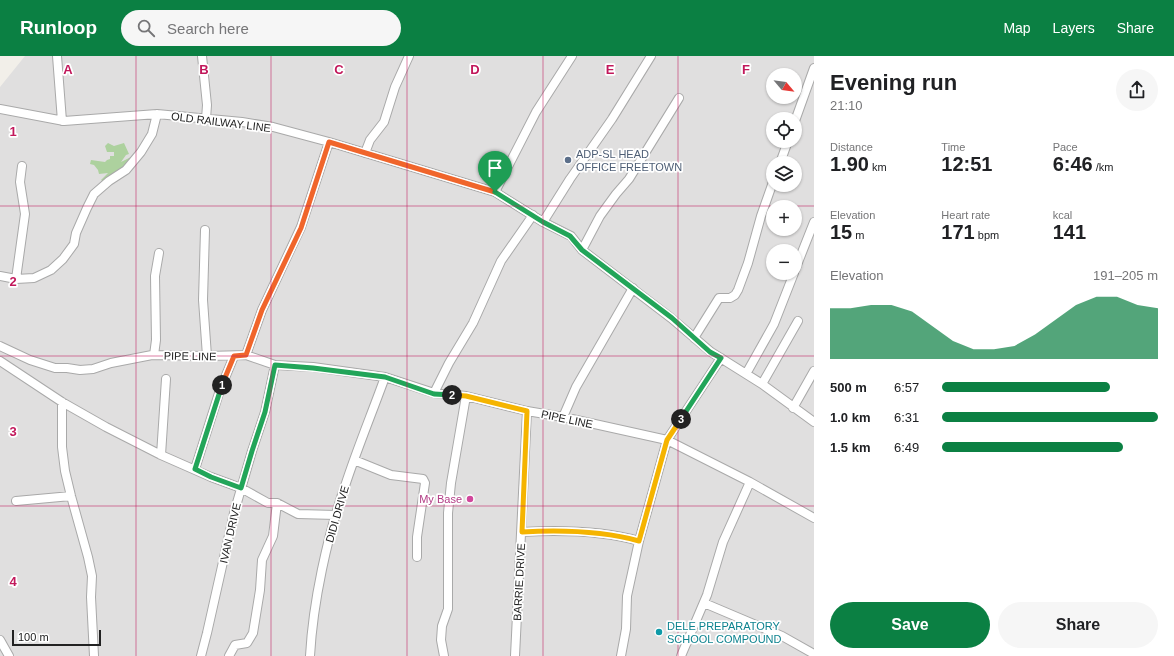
<!DOCTYPE html>
<meta charset="utf-8">
<style>
body{margin:0;font-family:Arial,sans-serif;background:#f6f6f6;color:#202124;height:100vh;display:flex;flex-direction:column;font-size:15px;white-space:nowrap}
*{box-sizing:border-box;margin:0}
p{font-size:13px;color:#757577}
.icon{flex:none;width:22px;height:22px;fill:none;stroke:currentColor;stroke-width:2;stroke-linecap:round;stroke-linejoin:round}
.map{position:relative;flex:1;overflow:hidden}
.panel{display:flex;flex-direction:column;background:#fff;width:360px}
.panel>*{flex:none}
.needle{width:26px;rotate:119deg}
.controls{position:absolute;left:766px;top:12px;display:grid;gap:8px}
.controls a{display:grid;place-items:center;width:36px;height:36px;border-radius:50%;background:#fff;box-shadow:0 1px 3px #0004;font-size:20px}
.scale{position:absolute;left:12px;bottom:10px;width:89px;box-sizing:border-box;padding-left:4px;border:2px solid #222;border-top:0;font-size:11px;line-height:14px;white-space:nowrap;color:#222;-webkit-text-stroke:3px #fff;paint-order:stroke}
.pin{position:absolute;display:grid;place-items:center;width:34px;height:34px;color:#fff;margin:-41px -17px;border-radius:50% 50% 50% 0;rotate:-45deg;box-shadow:0 0 4px #0007}
.pin .icon{rotate:45deg}
.km{position:absolute;width:20px;height:20px;margin:-10px;border-radius:50%;background:#222;color:#fff;font-size:11px;line-height:20px;text-align:center}
.round{display:grid;place-items:center;flex:none;width:42px;height:42px;border-radius:21px;background:#f6f6f6}
.head{display:flex;align-items:center;justify-content:space-between;height:68px;padding:0 16px}
h1{font-size:22px;font-weight:800;line-height:30px}
.metrics{display:grid;grid-template-columns:repeat(3,1fr);gap:6px;height:68px;padding:4px 16px}
.metrics div{display:grid;align-content:center}
.metrics b{font-size:20px;font-weight:800}
.metrics small{font-size:11px;font-weight:400}
.metrics p{font-size:11px}
.chart{height:112px;padding:8px 16px}
.chart p{display:flex;justify-content:space-between}
.chart svg{width:100%;height:72px;margin-top:4px;fill:#0b8043;opacity:.7}
.cta{display:flex;gap:8px;margin-top:auto;padding:8px 16px}
.cta a{flex:1;height:46px;border-radius:24px;background:#0b8043;color:#fff;font-size:16px;font-weight:800;line-height:46px;text-align:center}
.cta a+a{background:#f6f6f6;color:#202124}
ul{padding:0 16px;list-style:none;font-size:13px}
li{display:grid;grid-template-columns:64px 48px 1fr;align-items:center;height:30px}
li i{height:10px;border-radius:5px;background:#0b8043}
header{display:flex;align-items:center;gap:24px;box-sizing:border-box;height:56px;padding:0 20px;background:#0b8043;color:#fff}
header strong{font-size:19px}
nav{display:flex;gap:22px;margin-inline-start:auto;font-size:14px}
.search{width:280px;height:36px;background:#f6f6f6;display:flex;align-items:center;gap:10px;box-sizing:border-box;padding:0 14px;border-radius:22px;color:#757577;font-size:15px}
main{display:flex;flex:1;min-height:0}
.map>svg:first-child{display:block}
.residential{fill:#e0dfdf;fill-rule:evenodd}
.forest{fill:#add19e}
.lines{fill:none;stroke-linecap:round;stroke-linejoin:round}
.minor-casing{stroke:#a9a9a9;stroke-width:10}
.minor{stroke:#fff;stroke-width:8}
.split-1-casing{stroke:#fff;stroke-width:8}
.split-2-casing{stroke:#fff;stroke-width:8}
.split-3-casing{stroke:#fff;stroke-width:8}
.split-4-casing{stroke:#fff;stroke-width:8}
.split-1{stroke:#f0652b;stroke-width:5}
.split-2{stroke:#22a559;stroke-width:5}
.split-3{stroke:#f5b400;stroke-width:5}
.split-4{stroke:#22a559;stroke-width:5}
.grid{fill:none;stroke:#c2185b;stroke-width:1;stroke-opacity:0.55}
.service-dot{fill:#5c6f8a;stroke:#fff;stroke-width:1.5}
.hotel-dot{fill:#d1479c;stroke:#fff;stroke-width:1.5}
.culture-dot{fill:#0f9aa8;stroke:#fff;stroke-width:1.5}
.labels{text-anchor:middle;dominant-baseline:central;stroke-width:3.5;stroke-linejoin:round;paint-order:stroke}
.street-label{font-size:11px;fill:#222;stroke:#fff}
.service-label{font-size:11px;fill:#4e5e75;stroke:#fff;text-anchor:start}
.hotel-label{font-size:11px;fill:#b23c85;stroke:#fff;text-anchor:end}
.culture-label{font-size:11px;fill:#0d838f;stroke:#fff;text-anchor:start}
.grid-label{font-size:13px;text-anchor:middle;font-weight:bold;fill:#c2185b;stroke:#fff;stroke-width:3.5;stroke-linejoin:round;paint-order:stroke}
</style>
<header>
<strong>Runloop</strong>
<div class="search"><svg class="icon" aria-label="search" viewBox="0 0 24 24"><circle cx="10" cy="10" r="6"/><path d="M15 15l6 6"/></svg>Search here</div>
<nav><a>Map</a><a>Layers</a><a>Share</a></nav>
</header>
<main>
<div class="map">
<svg width="814" height="600" viewBox="0 0 814 600">
<rect width="100%" height="100%" fill="#f2efe9"/>
<path class="residential" d="M 25,0 L 814,0 L 814,600 L 0,600 L 0,31 ZM 773,19 L 795,19 L 795,41 L 773,41 ZM 773,63 L 795,63 L 795,85 L 773,85 ZM 773,107 L 795,107 L 795,129 L 773,129 ZM 773,151 L 795,151 L 795,173 L 773,173 ZM 773,195 L 795,195 L 795,217 L 773,217 Z"/>
<path class="forest" d="M 108,87 L 114,90 L 124,87 L 129,98 L 126,99 L 121,106 L 135,99 L 127,112 L 104,126 L 101,124 L 108,117 L 99,118 L 98,114 L 94,109 L 90,108 L 91,104 L 105,106 L 107,104 L 110,103 L 110,100 L 114,100 L 114,96 L 107,96 L 105,90 Z"/>
<g class="lines">
<g class="minor-casing">
<path id="minor" d="M 57,0 L 62,65
M 202,0 L 207,49 L 206,63
M 0,53 L 64,65 L 157,58 L 242,66 L 273,71 L 329,86 L 495,136 L 543,166 L 571,180 L 582,194 L 671,262 L 711,296 L 762,328 L 814,366
M 795,65 L 814,12
M 365,97 L 370,84 L 384,66 L 395,31 L 409,0
M 780,107 L 788,85
M 495,136 L 536,56 L 572,0
M 543,166 L 570,123 L 612,63 L 651,0
M 205,174 L 203,244 L 207,300
M 582,194 L 600,160 L 616,138 L 629,123 L 679,42
M 795,214 L 814,166
M 0,220 L 16,223 L 34,222 L 51,214 L 63,203 L 74,188 L 76,177 L 87,152 L 94,138 L 109,125 L 126,114 L 141,96 L 152,78 L 157,58
M 16,223 L 25,158 L 20,126 L 22,110
M 694,282 L 719,242 L 730,242 L 735,239 L 738,234 L 748,207 L 761,160 L 773,126
M 0,290 L 30,304 L 55,312 L 67,312 L 80,314 L 93,313 L 111,307 L 152,299 L 207,300 L 246,299 L 275,309 L 313,311 L 385,321 L 434,337 L 466,340 L 527,355 L 563,361 L 667,384 L 750,426 L 814,462
M 154,299 L 156,284 L 155,220 L 159,197
M 246,299 L 262,254 L 301,171 L 329,86
M 0,305 L 62,346 L 106,371 L 161,399 L 211,421 L 241,432 L 268,447 L 277,447 L 298,458 L 336,459
M 746,318 L 774,268 L 794,217
M 762,328 L 798,265
M 434,337 L 449,307 L 473,267 L 501,205 L 533,159
M 62,346 L 62,391 L 65,415 L 71,440 L 88,501 L 92,520 L 91,541 L 94,600
M 793,352 L 814,315
M 563,361 L 576,331 L 633,232
M 161,399 L 166,323
M 354,404 L 391,419 L 423,423 L 425,427 L 417,481 L 417,501
M 195,413 L 220,334 L 234,300
M 16,445 L 71,440
M 522,476 C 558,474 604,475 639,485
M 704,547 L 782,580 L 814,598
M 0,584 L 9,600
M 201,600 L 207,577 L 234,457 L 252,395 L 265,356 L 275,309
M 229,600 L 235,589 L 247,587 L 253,577 L 260,534 L 262,504 L 273,480 L 277,447
M 310,600 C 313,546 327,481 345,430 C 357,393 372,357 385,321
M 444,600 L 441,584 L 442,570 L 448,553 L 448,457 L 451,427 L 466,340
M 515,600 L 527,355
M 621,600 L 626,573 L 627,540 L 639,485 L 667,384 L 721,302
M 681,600 L 707,539 L 723,486 L 750,426"/>
</g>
<use href="#minor" class="minor"/>
</g>
<g class="lines">
<g class="split-1-casing">
<path id="split-1" d="M 222,329 L 234,300 L 246,299 L 262,254 L 301,172 L 329,86 L 495,136"/>
</g>
<g class="split-2-casing">
<path id="split-2" d="M 222,329 L 195,413 L 211,421 L 241,432 L 252,395 L 265,356 L 275,309 L 313,312 L 385,321 L 434,338 L 452,339"/>
</g>
<g class="split-3-casing">
<path id="split-3" d="M 452,339 L 466,340 L 527,355 L 522,476 C 558,474 603,475 639,485 L 667,384 L 681,363"/>
</g>
<g class="split-4-casing">
<path id="split-4" d="M 495,136 L 543,166 L 570,180 L 582,194 L 672,262 L 710,296 L 721,302 L 681,363"/>
</g>
<use href="#split-1" class="split-1"/>
<use href="#split-2" class="split-2"/>
<use href="#split-3" class="split-3"/>
<use href="#split-4" class="split-4"/>
</g>
<path class="grid" d="M 136,0 L 136,600M 271,0 L 271,600M 407,0 L 407,600M 543,0 L 543,600M 678,0 L 678,600M 0,150 L 814,150M 0,300 L 814,300M 0,450 L 814,450"/>
<circle class="service-dot" cx="568" cy="104" r="4"/>
<circle class="hotel-dot" cx="470" cy="443" r="4"/>
<circle class="culture-dot" cx="659" cy="576" r="4"/>
<g class="labels">
<g class="street-label">
<text transform="translate(221 66) rotate(7)">OLD RAILWAY LINE</text>
<text transform="translate(190 300) rotate(1)">PIPE LINE</text>
<text transform="translate(567 363) rotate(12)">PIPE LINE</text>
<text transform="translate(337 458) rotate(-74)">DIDI DRIVE</text>
<text transform="translate(230 477) rotate(-77)">IVAN DRIVE</text>
<text transform="translate(519 526) rotate(-87)">BARRIE DRIVE</text>
</g>
<g class="service-label">
<text x="576" y="98">ADP-SL HEAD<tspan x="576" dy="13">OFFICE FREETOWN</tspan></text>
</g>
<g class="hotel-label">
<text x="462" y="443">My Base</text>
</g>
<g class="culture-label">
<text x="667" y="570">DELE PREPARATORY<tspan x="667" dy="13">SCHOOL COMPOUND</tspan></text>
</g>
</g>
<g class="grid-label">
<text x="68" y="18">A</text>
<text x="204" y="18">B</text>
<text x="339" y="18">C</text>
<text x="475" y="18">D</text>
<text x="610" y="18">E</text>
<text x="746" y="18">F</text>
<text x="13" y="80">1</text>
<text x="13" y="230">2</text>
<text x="13" y="380">3</text>
<text x="13" y="530">4</text>
</g>
</svg>
<div class="controls">
<a><svg class="needle" viewBox="-14 -14 28 28"><path d="M0-13l5 13h-10z" fill="#e53935"/><path d="M0 13l5-13h-10z" fill="#757577"/></svg></a>
<a><svg class="icon" aria-label="locate" viewBox="0 0 24 24"><circle cx="12" cy="12" r="6"/><path d="M12 2v4M12 18v4M2 12h4M18 12h4"/></svg></a>
<a><svg class="icon" aria-label="layers" viewBox="0 0 24 24"><path d="M12 4l9 5-9 5-9-5zM3 14l9 5 9-5"/></svg></a>
<a>+</a>
<a>−</a>
</div>
<div class="scale">100 m</div>
<div class="pin" style="left:495px;top:136px;background:#1e9e55"><svg class="icon" aria-label="arrive" viewBox="0 0 24 24"><path d="M6 21V4h12l-3 4 3 4H6"/></svg></div>
<b class="km" style="left:222px;top:329px">1</b>
<b class="km" style="left:452px;top:339px">2</b>
<b class="km" style="left:681px;top:363px">3</b>
</div>
<section class="panel">
<div class="head"><div><h1>Evening run</h1><p>21:10</p></div><a class="round"><svg class="icon" aria-label="share" viewBox="0 0 24 24"><path d="M12 15V3M7 8l5-5 5 5M5 13v7h14v-7"/></svg></a></div>
<div class="metrics">
<div><p>Distance</p><b>1.90<small> km</small></b></div>
<div><p>Time</p><b>12:51</b></div>
<div><p>Pace</p><b>6:46<small> /km</small></b></div>
</div>
<div class="metrics">
<div><p>Elevation</p><b>15<small> m</small></b></div>
<div><p>Heart rate</p><b>171<small> bpm</small></b></div>
<div><p>kcal</p><b>141</b></div>
</div>
<div class="chart"><p><span>Elevation</span>191–205 m</p>
<svg viewBox="0 0 160 44" preserveAspectRatio="none"><path d="M0 44V13L10 13L20 11L30 11L40 15L50 24L60 33L70 38L80 38L90 36L100 29L110 20L120 11L130 6L140 6L150 11L160 13V44z"/></svg>
</div>
<ul>
<li><b>500 m</b>6:57<i style="width:78%"></i></li>
<li><b>1.0 km</b>6:31<i style="width:100%"></i></li>
<li><b>1.5 km</b>6:49<i style="width:84%"></i></li>
</ul>
<div class="cta"><a>Save</a><a>Share</a></div>
</section>
</main>
